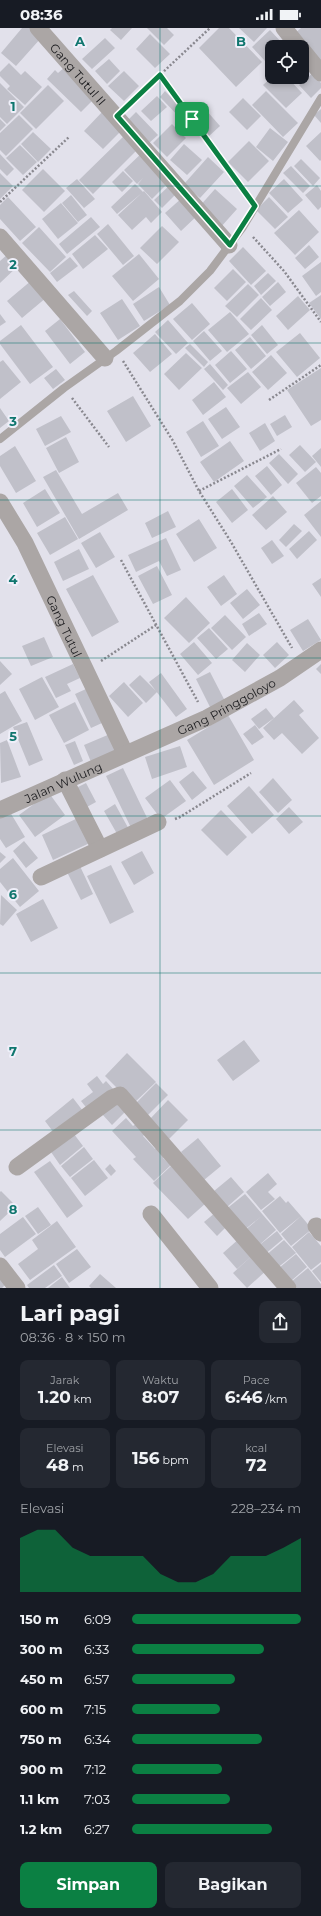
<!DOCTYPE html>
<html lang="id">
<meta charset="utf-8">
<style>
body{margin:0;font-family:Montserrat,sans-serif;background:#242831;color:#f1f3f6;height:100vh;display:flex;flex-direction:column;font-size:15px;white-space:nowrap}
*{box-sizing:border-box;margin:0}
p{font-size:13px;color:#9ea1a6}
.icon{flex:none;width:22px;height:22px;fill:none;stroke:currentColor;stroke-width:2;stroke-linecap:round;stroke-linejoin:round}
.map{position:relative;height:1260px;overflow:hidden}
.sheet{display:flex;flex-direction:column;background:#171b24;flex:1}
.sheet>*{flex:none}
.fabs{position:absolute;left:265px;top:12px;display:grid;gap:8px}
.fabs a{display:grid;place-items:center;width:44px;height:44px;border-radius:8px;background:#171b24;box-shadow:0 2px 6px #0003;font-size:20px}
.pin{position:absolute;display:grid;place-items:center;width:34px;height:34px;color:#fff;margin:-17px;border-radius:8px;box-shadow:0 2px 6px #0006}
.round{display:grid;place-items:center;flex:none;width:42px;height:42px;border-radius:8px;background:#242831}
.headline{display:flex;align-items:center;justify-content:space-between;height:68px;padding:0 20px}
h1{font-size:22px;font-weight:700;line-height:30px}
.metrics{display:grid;grid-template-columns:repeat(3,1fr);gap:6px;height:68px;padding:4px 20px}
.metrics div{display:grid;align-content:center;border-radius:8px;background:#242831;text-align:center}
.metrics b{font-size:17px;font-weight:700}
.metrics small{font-size:11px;font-weight:400}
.metrics p{font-size:11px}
.chart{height:112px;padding:8px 20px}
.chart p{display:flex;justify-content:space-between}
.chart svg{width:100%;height:72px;margin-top:4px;fill:#0b8043;opacity:.7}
.button{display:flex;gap:8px;margin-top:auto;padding:8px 20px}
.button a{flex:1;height:46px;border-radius:8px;background:#0b8043;color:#fff;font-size:16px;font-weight:700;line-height:46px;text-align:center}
.button a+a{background:#242831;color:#f1f3f6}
ul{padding:0 20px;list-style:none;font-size:13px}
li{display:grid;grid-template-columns:64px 48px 1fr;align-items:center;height:30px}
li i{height:10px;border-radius:5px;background:#0b8043}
.status{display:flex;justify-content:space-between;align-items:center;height:28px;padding:0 20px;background:#171b24;direction:ltr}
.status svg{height:11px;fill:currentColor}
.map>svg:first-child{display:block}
.building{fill:#c0c0c9}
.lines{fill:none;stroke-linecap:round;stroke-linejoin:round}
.path{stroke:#89888f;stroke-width:2.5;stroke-dasharray:2 2;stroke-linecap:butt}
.service{stroke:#aba6a5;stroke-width:8}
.minor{stroke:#aba6a5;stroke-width:17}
.route-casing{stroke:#fff;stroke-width:8}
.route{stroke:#0b8043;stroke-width:5}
.grid{fill:none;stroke:#0f766e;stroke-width:1;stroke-opacity:0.55}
.labels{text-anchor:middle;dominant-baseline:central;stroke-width:4;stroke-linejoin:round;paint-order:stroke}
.street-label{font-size:12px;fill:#202023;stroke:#efeff9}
.grid-label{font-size:13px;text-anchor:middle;font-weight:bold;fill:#0f766e;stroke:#efeff9;stroke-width:4;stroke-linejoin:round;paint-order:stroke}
</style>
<div class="status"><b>08:36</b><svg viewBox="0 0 49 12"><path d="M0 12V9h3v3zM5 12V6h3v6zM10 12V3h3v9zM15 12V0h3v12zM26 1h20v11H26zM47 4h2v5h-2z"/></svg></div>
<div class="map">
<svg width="321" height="1260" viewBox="0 0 321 1260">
<rect width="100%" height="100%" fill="#e2e1eb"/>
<path class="building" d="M 22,0 L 30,0 L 41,10 L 16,38 L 1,25 Z
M 112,0 L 132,0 L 121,12 L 110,2 Z
M 147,0 L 167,0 L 174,7 L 164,17 Z
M 219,0 L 229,0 L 262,34 L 236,59 L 199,20 Z
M 239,0 L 267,0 L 254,14 Z
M 301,0 L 321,0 L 321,38 L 293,7 Z
M 270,2 L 283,16 L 280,19 L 272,19 L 272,26 L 265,33 L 252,19 Z
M 150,6 L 170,26 L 155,40 L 136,21 Z
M 105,10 L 115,20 L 92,41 L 82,31 Z
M 109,31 L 120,43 L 107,56 L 95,43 Z
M 302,31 L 310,39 L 302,47 Z
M 9,35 L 21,47 L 25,43 L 42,59 L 25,77 L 7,61 L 10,58 L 0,48 L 0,44 Z
M 66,38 L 97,68 L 81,84 L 47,51 L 55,42 L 58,45 Z
M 124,43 L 139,58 L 124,73 L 108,58 Z
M 313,45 L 321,55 L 321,60 L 311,70 L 299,57 Z
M 272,49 L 287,49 L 302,65 L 286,80 L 263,57 Z
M 0,55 L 24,79 L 7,96 L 0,89 Z
M 48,57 L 64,73 L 36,101 L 20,85 Z
M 165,63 L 189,88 L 183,93 L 160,69 Z
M 266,63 L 298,95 L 283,109 L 252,77 Z
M 157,68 L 167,79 L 151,93 L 141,83 Z
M 243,70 L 261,88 L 247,102 L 229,84 Z
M 321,81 L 321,95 L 314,87 Z
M 104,82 L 123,101 L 103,121 L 84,103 Z
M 206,82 L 220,98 L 208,109 L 195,93 Z
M 136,84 L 158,107 L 148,116 L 126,94 Z
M 19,87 L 33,101 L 6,128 L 0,122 L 0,105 Z
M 0,91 L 6,97 L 0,103 Z
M 172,96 L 186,110 L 167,129 L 153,115 Z
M 270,100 L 288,114 L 273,133 L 256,119 Z
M 33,104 L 51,121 L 38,134 L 21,116 Z
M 321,104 L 321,132 L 320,133 L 306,118 Z
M 125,107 L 138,121 L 93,166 L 79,152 Z
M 249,113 L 269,133 L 248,154 L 228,134 Z
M 184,116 L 202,132 L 187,147 L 170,132 Z
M 20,117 L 37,134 L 23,147 L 6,130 Z
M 145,122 L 170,153 L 152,171 L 138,156 L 143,150 L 137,156 L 124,142 Z
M 0,126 L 14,141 L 7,148 L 0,141 Z
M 208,129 L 224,144 L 200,170 L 184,156 Z
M 301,131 L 320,150 L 313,158 L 294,138 Z
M 291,138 L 310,158 L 303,165 L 283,145 Z
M 43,141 L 65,163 L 44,184 L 22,162 Z
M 123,143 L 133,153 L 122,164 L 112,154 Z
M 0,145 L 13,158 L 0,171 Z
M 77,151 L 95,171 L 84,180 L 66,160 Z
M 284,151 L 303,172 L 288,185 L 269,165 Z
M 135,156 L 143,164 L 117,186 L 111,179 Z
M 170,157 L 178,164 L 162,180 L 154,172 Z
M 317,157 L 321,163 L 321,179 L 318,182 L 305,167 Z
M 215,161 L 237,181 L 220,200 L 198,180 Z
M 144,163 L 162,184 L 151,195 L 146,189 L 132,202 L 118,187 Z
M 71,167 L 87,187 L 78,194 L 62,175 Z
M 8,169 L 36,199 L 20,213 L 0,191 L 0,177 Z
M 183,169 L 199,186 L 181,203 L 165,185 Z
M 269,169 L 288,189 L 275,201 L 256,182 Z
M 61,175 L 78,195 L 58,211 L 42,191 Z
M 299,182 L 319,204 L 295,227 L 274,205 Z
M 91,189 L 100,199 L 67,226 L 59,216 Z
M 108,196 L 134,228 L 123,237 L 97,206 Z
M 162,198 L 179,214 L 157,236 L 140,220 Z
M 39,199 L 66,229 L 50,244 L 22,215 Z
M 95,207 L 108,221 L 83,241 L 72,226 Z
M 309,217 L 319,229 L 305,241 L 295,230 Z
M 243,219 L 266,243 L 251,257 L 229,233 Z
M 8,226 L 18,238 L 0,255 L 0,233 Z
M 139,226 L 159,251 L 133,273 L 112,248 Z
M 70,229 L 78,238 L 57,254 L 50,245 Z
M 321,234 L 321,264 L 316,268 L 302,248 Z
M 233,241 L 246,254 L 227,273 L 214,260 Z
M 268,245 L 276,253 L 261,267 L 254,258 Z
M 32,252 L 47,269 L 22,290 L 7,273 Z
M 278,254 L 286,264 L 270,278 L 262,269 Z
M 248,256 L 259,267 L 237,289 L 225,278 Z
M 159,259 L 170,277 L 144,293 L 133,276 Z
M 74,263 L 92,283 L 87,288 L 68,267 Z
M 321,267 L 321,291 L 309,275 Z
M 298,268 L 310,282 L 288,302 L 276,288 Z
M 261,270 L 272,282 L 251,302 L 240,291 Z
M 122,271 L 140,298 L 118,312 L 100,285 Z
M 192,275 L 210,296 L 192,312 L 173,291 Z
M 230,284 L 249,306 L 227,324 L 208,302 Z
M 0,286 L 6,294 L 0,298 Z
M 60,291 L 85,324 L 70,336 L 45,303 Z
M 168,292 L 188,315 L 176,326 L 155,304 Z
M 21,297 L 53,339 L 30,356 L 0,316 L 0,313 Z
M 262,297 L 278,317 L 267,326 L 251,307 Z
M 204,303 L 222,323 L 210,333 L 193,313 Z
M 300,305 L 320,330 L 297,349 L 276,324 Z
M 155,306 L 172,326 L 150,344 L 133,325 Z
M 250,309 L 266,328 L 251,341 L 235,322 Z
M 190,316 L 208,334 L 204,339 L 185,320 Z
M 231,323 L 247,341 L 230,355 L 215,337 Z
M 186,325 L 202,340 L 179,362 L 164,346 Z
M 271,327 L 287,345 L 268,362 L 252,344 Z
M 3,332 L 21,354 L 0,371 L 0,334 Z
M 210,336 L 228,357 L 223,362 L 204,341 Z
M 321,340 L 321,392 L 311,398 L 287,362 Z
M 56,341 L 65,352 L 53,361 L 44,350 Z
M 248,344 L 261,359 L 241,376 L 227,360 Z
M 214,354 L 226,369 L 203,387 L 192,372 Z
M 133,368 L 151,398 L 126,414 L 107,383 Z
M 226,379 L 240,399 L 222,411 L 208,391 Z
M 0,380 L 9,393 L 0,400 Z
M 285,387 L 292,399 L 277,408 L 270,396 Z
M 61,388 L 71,404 L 45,418 L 36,401 Z
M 203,393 L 219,418 L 201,429 L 186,404 Z
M 265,395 L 275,413 L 260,423 L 249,405 Z
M 66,409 L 79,434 L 59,445 L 46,420 Z
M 230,413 L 244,433 L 214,454 L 200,434 Z
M 300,417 L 316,434 L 305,444 L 289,427 Z
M 15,418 L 36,453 L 16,465 L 0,438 L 0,428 Z
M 321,420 L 321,439 L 312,428 Z
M 279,426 L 298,446 L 288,456 L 269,435 Z
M 267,438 L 282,457 L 271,467 L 255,448 Z
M 316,439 L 321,445 L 321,468 L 312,475 L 296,455 Z
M 56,442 L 82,486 L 118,465 L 128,482 L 79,511 L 43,449 Z
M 247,447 L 267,469 L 253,480 L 234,458 Z
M 45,461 L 60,485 L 37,499 L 23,475 Z
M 232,461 L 248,482 L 232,495 L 216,474 Z
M 273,468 L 287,484 L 266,502 L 252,487 Z
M 321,473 L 321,509 L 304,487 Z
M 168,483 L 176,499 L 152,510 L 145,495 Z
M 65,489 L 78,511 L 50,527 L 37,505 Z
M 199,491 L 217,520 L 194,534 L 176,506 Z
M 294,496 L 302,503 L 286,519 L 279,512 Z
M 309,503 L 317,512 L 297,531 L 289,521 Z
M 100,504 L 115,529 L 96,540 L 81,515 Z
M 166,510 L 181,542 L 167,548 L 159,533 L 136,544 L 128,527 Z
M 272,512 L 284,528 L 272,536 L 261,520 Z
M 79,521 L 89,541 L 63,553 L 54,534 Z
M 157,538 L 172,567 L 153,576 L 138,548 Z
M 93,547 L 119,594 L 92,609 L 66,561 Z
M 224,547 L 237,566 L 221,578 L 207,559 Z
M 321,550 L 321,569 L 312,556 Z
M 247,561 L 260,577 L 243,591 L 230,575 Z
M 186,569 L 210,595 L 189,615 L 164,590 Z
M 259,585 L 267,596 L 249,608 L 242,596 Z
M 225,587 L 246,609 L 232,622 L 211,600 Z
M 308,591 L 321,612 L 303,623 L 290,602 Z
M 209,600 L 228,621 L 216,631 L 197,610 Z
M 44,609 L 53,629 L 31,638 L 22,618 Z
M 194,614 L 212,635 L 198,647 L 180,626 Z
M 277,614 L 289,627 L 275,640 L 263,627 Z
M 247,615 L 260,627 L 245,644 L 232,632 Z
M 0,633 L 12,646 L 0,657 Z
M 73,636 L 80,650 L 67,656 L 71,663 L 56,670 L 45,649 Z
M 321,636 L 321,646 L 316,641 Z
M 210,644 L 226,675 L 212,683 L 196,651 Z
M 161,645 L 187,681 L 176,689 L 149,654 Z
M 140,647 L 157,664 L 146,675 L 129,657 Z
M 42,649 L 59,679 L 35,692 L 19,661 Z
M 124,654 L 143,675 L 128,689 L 109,668 Z
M 86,661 L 102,695 L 91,700 L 75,666 Z
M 5,663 L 22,693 L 0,706 L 0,666 Z
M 294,672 L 304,683 L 299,687 L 319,710 L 302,726 L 282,705 L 274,712 L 263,700 Z
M 75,674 L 89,702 L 64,715 L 49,687 Z
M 266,680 L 274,690 L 259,701 L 251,691 Z
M 228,687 L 254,732 L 214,757 L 187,712 Z
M 27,694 L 43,732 L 29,738 L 13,699 Z
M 255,697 L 264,709 L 252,717 L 243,706 Z
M 110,706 L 117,723 L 91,734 L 84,717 Z
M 7,712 L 21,749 L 1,755 L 0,715 Z
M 75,713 L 83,733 L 74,737 L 65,717 Z
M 180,718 L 187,739 L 152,751 L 145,729 Z
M 123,740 L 150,796 L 133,804 L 106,748 Z
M 193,743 L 207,760 L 192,772 L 179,754 Z
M 273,750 L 292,772 L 278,785 L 259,764 Z
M 170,752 L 186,773 L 161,791 L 145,770 Z
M 86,755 L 96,774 L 85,780 L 74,761 Z
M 249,758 L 274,787 L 252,806 L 227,778 Z
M 49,765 L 65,787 L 35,809 L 19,787 Z
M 115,776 L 131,805 L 120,811 L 104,783 Z
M 289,779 L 303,794 L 289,806 L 276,791 Z
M 221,782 L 247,809 L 227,828 L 201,802 Z
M 10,784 L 25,809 L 6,820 L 0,811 L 0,790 Z
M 80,789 L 92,814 L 53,832 L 42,807 Z
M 24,813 L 38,830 L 26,840 L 13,823 Z
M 142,823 L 154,845 L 134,857 L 121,834 Z
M 0,824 L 6,829 L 0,835 Z
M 13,830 L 39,863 L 20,879 L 0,854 L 0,841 Z
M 79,836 L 93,866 L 81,872 L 66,842 Z
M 111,837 L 134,884 L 110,896 L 87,848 Z
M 1,867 L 17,882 L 3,898 L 0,896 Z
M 43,871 L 58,900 L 31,914 L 16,886 Z
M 244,1012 L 260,1033 L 233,1053 L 217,1032 Z
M 127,1025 L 156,1054 L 133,1076 L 105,1048 Z
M 97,1048 L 103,1056 L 106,1053 L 115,1063 L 89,1083 L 81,1073 L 93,1064 L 87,1056 Z
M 156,1055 L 168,1067 L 145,1090 L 133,1078 Z
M 73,1070 L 83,1083 L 54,1105 L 45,1093 Z
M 116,1072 L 126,1083 L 112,1097 L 102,1086 Z
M 168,1072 L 188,1092 L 169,1111 L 149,1092 Z
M 126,1090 L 133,1098 L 137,1095 L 146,1105 L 143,1108 L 155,1121 L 158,1119 L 166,1127 L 163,1130 L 171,1137 L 154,1153 L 133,1131 L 136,1129 L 112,1103 Z
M 74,1106 L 83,1118 L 60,1137 L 51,1124 Z
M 198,1110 L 221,1138 L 204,1152 L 181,1124 Z
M 84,1119 L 93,1131 L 70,1149 L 61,1138 Z
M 94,1132 L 108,1150 L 85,1168 L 71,1150 Z
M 50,1133 L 83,1178 L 67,1190 L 34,1144 Z
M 110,1136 L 116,1143 L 111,1148 L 105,1141 Z
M 171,1138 L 206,1175 L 188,1191 L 153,1155 Z
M 268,1145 L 277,1156 L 268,1164 L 275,1171 L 261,1182 L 246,1164 Z
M 231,1149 L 244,1164 L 227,1179 L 214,1163 Z
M 1,1163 L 16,1178 L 0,1193 L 0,1164 Z
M 245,1166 L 263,1187 L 243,1203 L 225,1182 Z
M 280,1168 L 286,1175 L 288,1173 L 301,1188 L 280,1205 L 262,1183 Z
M 38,1179 L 51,1197 L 38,1206 L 25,1188 Z
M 216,1184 L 228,1197 L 217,1208 L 204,1194 Z
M 263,1187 L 276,1202 L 257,1219 L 244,1203 Z
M 301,1188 L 312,1201 L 291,1218 L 281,1206 Z
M 23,1189 L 36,1206 L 5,1229 L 0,1222 L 0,1206 Z
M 57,1193 L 76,1219 L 30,1252 L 18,1236 L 38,1221 L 32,1212 Z
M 277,1203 L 283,1211 L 264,1227 L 257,1219 Z
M 309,1204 L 321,1218 L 321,1234 L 311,1242 L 292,1219 Z
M 240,1210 L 254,1226 L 237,1241 L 223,1225 Z
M 284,1212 L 296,1225 L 276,1241 L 265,1228 Z
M 77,1221 L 91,1239 L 69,1255 L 56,1236 Z
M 254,1226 L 268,1241 L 247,1260 L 233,1245 Z
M 296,1226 L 307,1239 L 291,1253 L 279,1240 Z
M 321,1236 L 321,1254 L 312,1243 Z
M 54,1237 L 62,1248 L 45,1260 L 29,1260 L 27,1257 Z
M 308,1240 L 321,1256 L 321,1260 L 297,1260 L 291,1254 Z
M 0,1246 L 8,1254 L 2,1260 L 0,1260 Z
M 100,1246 L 116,1260 L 91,1260 L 89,1258 Z
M 62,1249 L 70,1260 L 48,1260 Z"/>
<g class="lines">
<path class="path" d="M 160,47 L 246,166
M 129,76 L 210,0
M 0,174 L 69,109
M 253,209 L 284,243 L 321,294
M 123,333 L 173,413 L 199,463 L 231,514 L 292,620
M 72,370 L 109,419
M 269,372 L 321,337
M 199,463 L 281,421
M 121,532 L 198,674
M 101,633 L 156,597
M 175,791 L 180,789 L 251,745"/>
<path class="service" d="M 0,411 L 64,360 L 116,323 L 180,273 L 210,243 L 243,199 L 321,70"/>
<g class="minor">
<path id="s1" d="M 38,0 L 229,217"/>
<path d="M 284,0 L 299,19"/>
<path d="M 302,22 L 321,45"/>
<path d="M 0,209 L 105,330"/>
<path id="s2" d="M 0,474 L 25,515 L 125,725"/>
<path d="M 65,752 L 100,821"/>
<path id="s3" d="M 0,782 L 207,690 L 280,650 L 321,622"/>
<path d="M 41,849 L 158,794"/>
<path d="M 17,1139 L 112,1070 L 120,1067 L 288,1260"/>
<path d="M 151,1186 L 210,1260"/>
<path d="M 316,1198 L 321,1205"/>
<path d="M 0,1238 L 17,1260"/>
</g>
</g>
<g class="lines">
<g class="route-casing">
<path id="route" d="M 160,47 L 255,178 L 230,217 L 117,88 Z"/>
</g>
<use href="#route" class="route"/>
</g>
<path class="grid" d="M 160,0 L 160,1260M 0,158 L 321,158M 0,315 L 321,315M 0,472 L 321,472M 0,630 L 321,630M 0,788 L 321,788M 0,945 L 321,945M 0,1102 L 321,1102"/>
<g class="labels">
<g class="street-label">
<text stroke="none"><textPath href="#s1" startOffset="61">Gang Tutul II</textPath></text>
<text stroke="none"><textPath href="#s2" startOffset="140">Gang Tutul</textPath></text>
<text stroke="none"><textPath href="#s3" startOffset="249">Gang Pringgoloyo</textPath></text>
<text stroke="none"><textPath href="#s3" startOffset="69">Jalan Wulung</textPath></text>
</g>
</g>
<g class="grid-label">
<text x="80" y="18">A</text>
<text x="241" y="18">B</text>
<text x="13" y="83">1</text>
<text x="13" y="241">2</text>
<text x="13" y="398">3</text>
<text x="13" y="556">4</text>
<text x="13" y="713">5</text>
<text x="13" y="871">6</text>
<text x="13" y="1028">7</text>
<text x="13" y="1186">8</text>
</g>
</svg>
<div class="fabs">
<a><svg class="icon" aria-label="locate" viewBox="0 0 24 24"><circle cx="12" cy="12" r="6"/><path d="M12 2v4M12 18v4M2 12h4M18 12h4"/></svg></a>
</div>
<div class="pin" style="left:192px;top:91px;background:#1e9e55"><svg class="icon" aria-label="arrive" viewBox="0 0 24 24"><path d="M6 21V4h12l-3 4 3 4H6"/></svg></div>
</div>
<section class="sheet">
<div class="headline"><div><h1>Lari pagi</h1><p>08:36 · 8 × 150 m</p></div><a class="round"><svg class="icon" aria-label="share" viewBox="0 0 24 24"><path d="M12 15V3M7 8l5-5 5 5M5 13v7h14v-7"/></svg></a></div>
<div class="metrics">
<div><p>Jarak</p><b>1.20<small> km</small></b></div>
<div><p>Waktu</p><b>8:07</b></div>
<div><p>Pace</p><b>6:46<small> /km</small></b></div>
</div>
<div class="metrics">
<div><p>Elevasi</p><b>48<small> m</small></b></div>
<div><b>156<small> bpm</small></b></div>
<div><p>kcal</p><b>72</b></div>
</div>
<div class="chart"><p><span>Elevasi</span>228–234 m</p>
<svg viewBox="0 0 160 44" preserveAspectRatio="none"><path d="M0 44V11L10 6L20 6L30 17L40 22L50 22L60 22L70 22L80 33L90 38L100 38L110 33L120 22L130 22L140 22L150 17L160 11V44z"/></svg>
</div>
<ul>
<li><b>150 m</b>6:09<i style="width:100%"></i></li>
<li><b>300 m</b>6:33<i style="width:78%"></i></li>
<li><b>450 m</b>6:57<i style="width:61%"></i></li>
<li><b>600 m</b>7:15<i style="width:52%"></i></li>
<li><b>750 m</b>6:34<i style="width:77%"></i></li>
<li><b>900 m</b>7:12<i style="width:53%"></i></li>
<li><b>1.1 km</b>7:03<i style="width:58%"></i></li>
<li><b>1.2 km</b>6:27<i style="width:83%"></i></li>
</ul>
<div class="button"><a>Simpan</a><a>Bagikan</a></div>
</section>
